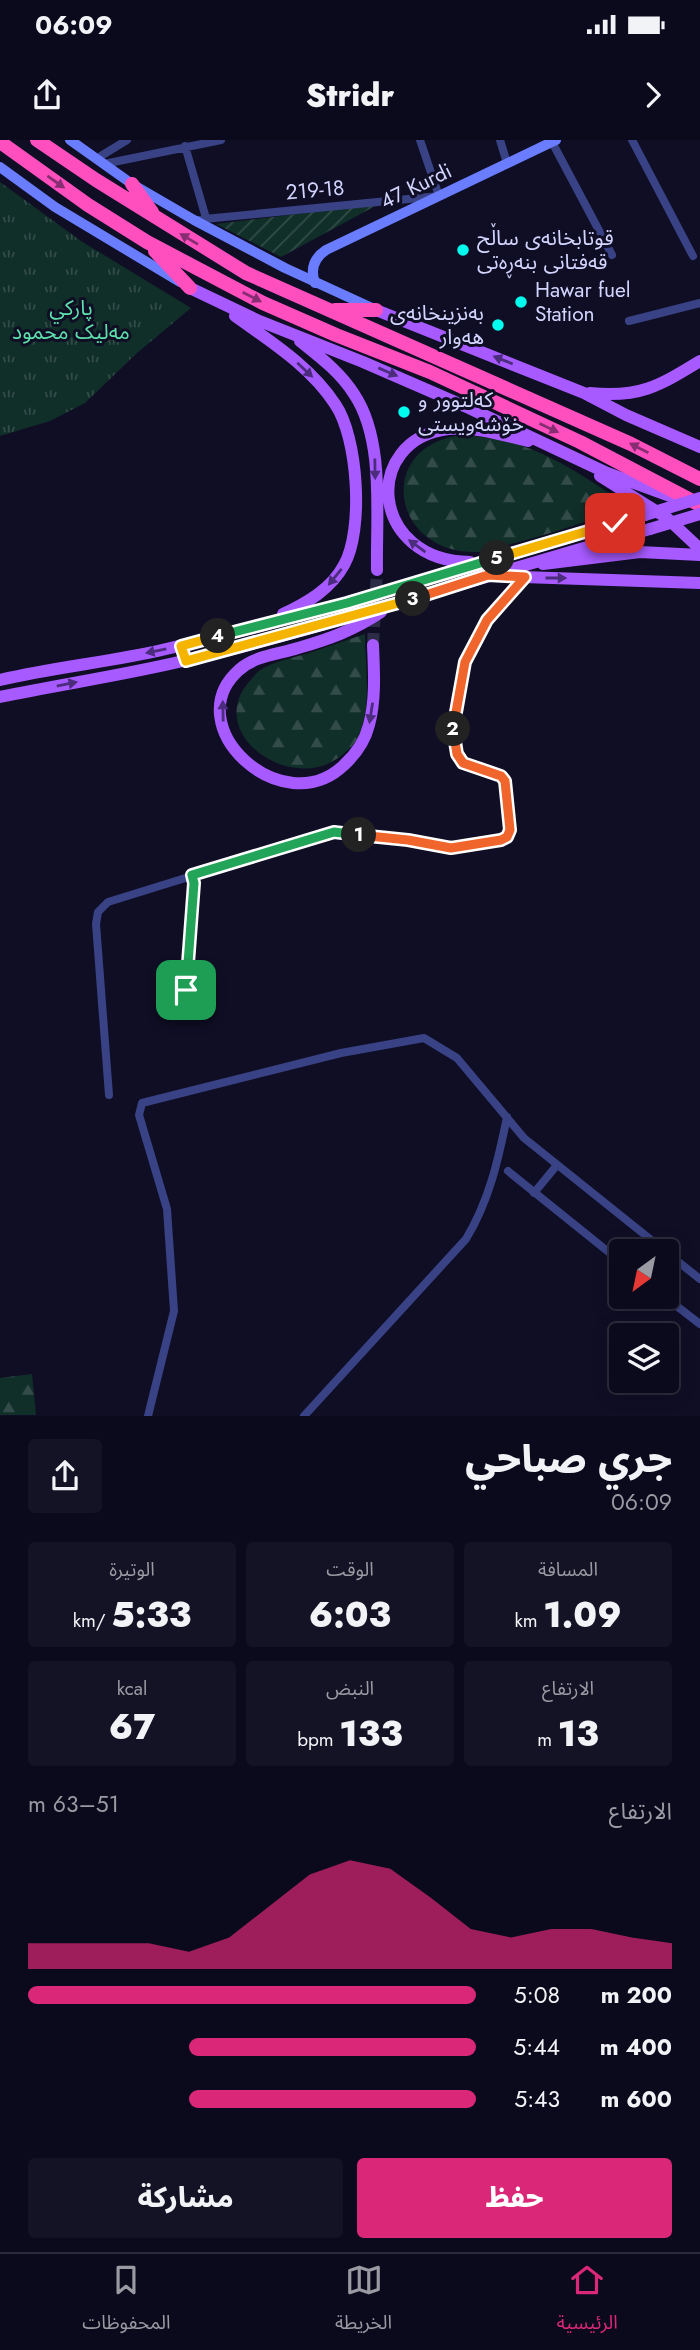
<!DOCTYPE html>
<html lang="ar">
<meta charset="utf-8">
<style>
body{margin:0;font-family:Jost,"Noto Sans Arabic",sans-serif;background:#141325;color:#f1f3f6;direction:rtl;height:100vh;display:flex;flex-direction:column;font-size:26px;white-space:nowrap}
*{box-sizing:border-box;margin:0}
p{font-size:23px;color:#9a9aa3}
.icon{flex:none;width:38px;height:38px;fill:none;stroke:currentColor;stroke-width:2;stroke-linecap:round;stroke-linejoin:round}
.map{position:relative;height:1276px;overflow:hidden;direction:ltr}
.sheet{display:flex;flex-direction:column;background:#0b0a1c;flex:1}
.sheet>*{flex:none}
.needle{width:46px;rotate:213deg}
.controls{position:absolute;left:609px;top:1099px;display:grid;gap:14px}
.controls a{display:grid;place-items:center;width:70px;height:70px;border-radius:7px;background:#0b0a1c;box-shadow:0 4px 18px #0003,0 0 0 2px #2b2b3b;font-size:35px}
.pin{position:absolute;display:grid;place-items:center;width:60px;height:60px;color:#fff;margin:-30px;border-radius:14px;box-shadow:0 4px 10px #0006}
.km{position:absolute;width:35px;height:35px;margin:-18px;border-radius:50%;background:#222;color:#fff;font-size:19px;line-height:35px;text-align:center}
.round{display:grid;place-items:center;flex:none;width:74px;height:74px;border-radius:7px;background:#141325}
.head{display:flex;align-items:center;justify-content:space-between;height:119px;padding:0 28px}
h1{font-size:38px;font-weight:800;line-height:52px}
.stats{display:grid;grid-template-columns:repeat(3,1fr);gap:10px;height:119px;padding:7px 28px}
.stats div{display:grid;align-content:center;border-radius:7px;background:#141325;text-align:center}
.stats b{font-size:35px;font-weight:800}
.stats small{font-size:19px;font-weight:400}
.stats p{font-size:19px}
.chart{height:196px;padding:14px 28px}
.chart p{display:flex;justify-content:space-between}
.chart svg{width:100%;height:126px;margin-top:7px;fill:#db2777;opacity:.7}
.primary-button{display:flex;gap:14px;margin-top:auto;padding:14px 28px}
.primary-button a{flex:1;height:80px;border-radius:7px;background:#db2777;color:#fff;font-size:28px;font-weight:800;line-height:80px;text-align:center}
.primary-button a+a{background:#141325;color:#f1f3f6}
ul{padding:0 28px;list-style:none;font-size:23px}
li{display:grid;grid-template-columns:112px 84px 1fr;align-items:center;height:52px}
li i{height:18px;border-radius:9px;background:#db2777}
.status{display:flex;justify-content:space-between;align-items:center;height:49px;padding:0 35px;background:#0b0a1c;direction:ltr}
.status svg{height:19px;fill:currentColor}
header{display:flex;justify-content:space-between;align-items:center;height:91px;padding:0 28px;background:#0b0a1c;font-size:32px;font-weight:800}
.tab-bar{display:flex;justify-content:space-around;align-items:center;height:98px;border-top:2px solid #2b2b3b;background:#0b0a1c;font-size:19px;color:#9a9aa3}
.tab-bar a{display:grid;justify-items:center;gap:4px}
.tab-bar .current{color:#db2777}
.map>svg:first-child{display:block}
.forest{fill:url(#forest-firs)}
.park{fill:url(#park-tufts)}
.garden{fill:url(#garden-furrows)}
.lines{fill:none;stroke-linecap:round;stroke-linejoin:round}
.primary-tunnel{stroke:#2c2c46;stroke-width:12;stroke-dasharray:12 6;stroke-linecap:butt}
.street{stroke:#394284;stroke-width:8}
.secondary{stroke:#6a7dff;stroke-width:10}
.primary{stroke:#a75aff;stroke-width:12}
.highway{stroke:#ff4ebe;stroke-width:14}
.primary-bridge{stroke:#a75aff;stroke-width:12}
.oneway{fill:#872e72}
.oneway2{fill:#4c2c7c}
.split-1-casing{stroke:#fff;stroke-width:14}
.split-2-casing{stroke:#fff;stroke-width:14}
.split-3-casing{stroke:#fff;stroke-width:14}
.split-4-casing{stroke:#fff;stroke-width:14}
.split-5-casing{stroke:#fff;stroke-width:14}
.split-6-casing{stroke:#fff;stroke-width:14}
.split-1{stroke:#22a559;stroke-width:9}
.split-2{stroke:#f0652b;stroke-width:9}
.split-3{stroke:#f0652b;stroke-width:9}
.split-4{stroke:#f5b400;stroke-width:9}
.split-5{stroke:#22a559;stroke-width:9}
.split-6{stroke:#f5b400;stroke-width:9}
.poi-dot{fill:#00feef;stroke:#0f0e25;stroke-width:2.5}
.labels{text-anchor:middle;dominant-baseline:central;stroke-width:6;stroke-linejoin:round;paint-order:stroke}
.street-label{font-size:21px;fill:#d3d5ff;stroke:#0f0e25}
.poi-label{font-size:21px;fill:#d3d5ff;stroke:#0f0e25;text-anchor:start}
.park-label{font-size:21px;fill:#5de1ab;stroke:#0f0e25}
</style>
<div class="status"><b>06:09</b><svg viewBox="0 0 49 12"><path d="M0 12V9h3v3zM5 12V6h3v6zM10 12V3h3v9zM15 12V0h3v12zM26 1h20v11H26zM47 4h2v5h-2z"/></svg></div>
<header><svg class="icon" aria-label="forward" viewBox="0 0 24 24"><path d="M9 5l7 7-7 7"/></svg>Stridr<svg class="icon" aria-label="share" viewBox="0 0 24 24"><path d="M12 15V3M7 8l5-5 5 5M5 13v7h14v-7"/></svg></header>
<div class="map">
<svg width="700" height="1276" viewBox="0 0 700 1276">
<defs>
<pattern id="forest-firs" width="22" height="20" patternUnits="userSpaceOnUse" patternTransform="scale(1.75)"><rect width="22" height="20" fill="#112f29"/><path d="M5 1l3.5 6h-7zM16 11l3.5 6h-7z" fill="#334c49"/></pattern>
<pattern id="park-tufts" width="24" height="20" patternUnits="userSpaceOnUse" patternTransform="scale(1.75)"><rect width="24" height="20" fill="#112f29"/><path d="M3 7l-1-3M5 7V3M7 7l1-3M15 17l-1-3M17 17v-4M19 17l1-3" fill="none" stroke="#334c49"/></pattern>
<pattern id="garden-furrows" width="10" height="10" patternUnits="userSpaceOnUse" patternTransform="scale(1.75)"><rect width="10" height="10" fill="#112f29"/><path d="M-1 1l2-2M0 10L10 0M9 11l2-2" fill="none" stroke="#334c49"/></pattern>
</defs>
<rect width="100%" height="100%" fill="#0f0e25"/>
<path class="forest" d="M 464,295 C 480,297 497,298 513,303 C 555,315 593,342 629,367 C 590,380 551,394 511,404 C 502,407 490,412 480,412 C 389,416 374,303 464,295 Z
M 365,494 C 365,526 372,565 359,595 C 355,605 346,612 338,618 C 289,653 206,594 248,543 C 252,539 255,534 259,531 C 273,521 293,518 309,513 C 328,507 346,500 365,494 Z
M 32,1234 L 36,1275 L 0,1275 L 0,1238 Z"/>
<path class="park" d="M 0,42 L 81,101 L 191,168 L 137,213 L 85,263 L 50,281 L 0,296 Z"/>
<path class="garden" d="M 379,64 L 281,117 L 216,84 Z"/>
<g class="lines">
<path class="primary-tunnel" d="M 373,505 L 377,430"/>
<path class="street" d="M 500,0 L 507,23
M 632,0 L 693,116
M 552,2 L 612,115
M 185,6 L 206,78
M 96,19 L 127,0
M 104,24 L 221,0
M 194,80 L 439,56 L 420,0
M 629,181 L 700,163
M 186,851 L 194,743 L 193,735
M 109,955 L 96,784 L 98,772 L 108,762 L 334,692 L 408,700 L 451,708 L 501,700 L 507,697 L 510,690 L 505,641 L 501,636 L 463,623 L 459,619 C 441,583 465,509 488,478 C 499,464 513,450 525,437
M 508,1031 L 621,1122
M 534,1053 L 557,1025
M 667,1113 L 700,1139
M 665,1157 L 700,1184
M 148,1276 L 174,1171 L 167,1069 L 139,975 L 142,963 L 341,913 L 424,898 L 457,918 L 524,998 L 665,1111
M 304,1276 L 466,1099 C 489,1061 498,1021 507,977"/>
<path class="secondary" d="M 70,0 L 132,44 L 194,80 L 285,128 L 372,168
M 0,27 L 55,67 L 180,142
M 315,143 C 310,129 314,118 326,110 L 556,0"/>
<path class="primary" d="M 190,148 L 257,180 L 363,222 L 469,268 L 607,333 L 684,361
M 376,170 L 584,253 L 626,275 L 700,307
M 235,176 C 271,202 310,226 335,264 C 358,297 364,390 344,425 C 331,449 307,463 283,474
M 300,201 C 320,217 340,232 354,254 C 385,300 376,376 377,430
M 590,253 C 640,258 659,246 700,221
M 600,336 L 667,378 L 700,409
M 470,422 C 370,421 361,300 448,289 C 475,286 503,295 528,301
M 543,424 L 640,412 L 700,415
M 495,436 L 700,443
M 373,505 C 374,531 376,559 369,585 C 365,601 356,614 344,625 C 283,684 176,586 239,530 C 254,516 279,514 298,508 C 330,499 354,490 381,472
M 0,540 C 55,527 111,522 166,509 C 328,472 486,421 645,375
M 0,557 C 62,544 125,535 187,520 C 343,483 496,432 650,389"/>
<path class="highway" d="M 37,0 L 96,40 L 246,133 L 631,304 L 700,339
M 0,2 L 88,65 L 147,102 L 263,163 L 336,195 L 430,232 L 580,302 L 700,365
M 132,44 L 152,72
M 155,111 L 190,148
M 335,170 L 376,170"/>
<path class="primary-bridge" d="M 645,375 L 700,358
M 650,389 L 700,374"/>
</g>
<defs><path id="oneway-solid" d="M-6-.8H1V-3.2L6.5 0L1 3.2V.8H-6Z" transform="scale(1.75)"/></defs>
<g class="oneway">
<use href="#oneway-solid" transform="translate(56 42) rotate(35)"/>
<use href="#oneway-solid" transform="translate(189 99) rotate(-149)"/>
<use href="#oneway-solid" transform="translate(252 157) rotate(27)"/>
<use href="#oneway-solid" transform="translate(549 288) rotate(25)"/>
<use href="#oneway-solid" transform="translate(639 308) rotate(-153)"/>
</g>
<g class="oneway2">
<use href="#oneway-solid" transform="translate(503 220) rotate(-158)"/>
<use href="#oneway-solid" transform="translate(305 230) rotate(43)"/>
<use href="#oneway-solid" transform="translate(388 232) rotate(23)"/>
<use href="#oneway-solid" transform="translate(375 329) rotate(89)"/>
<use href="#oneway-solid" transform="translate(417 406) rotate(-144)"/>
<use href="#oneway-solid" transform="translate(335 437) rotate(129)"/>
<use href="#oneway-solid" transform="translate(556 438)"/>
<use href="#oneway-solid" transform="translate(156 511) rotate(169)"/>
<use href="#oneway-solid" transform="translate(67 544) rotate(-11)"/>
<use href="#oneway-solid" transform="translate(223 571) rotate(-91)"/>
<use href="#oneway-solid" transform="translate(371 573) rotate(99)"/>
</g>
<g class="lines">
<g class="split-1-casing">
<path id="split-1" d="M 186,850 L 194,743 L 192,735 L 334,692 L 359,695"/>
</g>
<g class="split-2-casing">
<path id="split-2" d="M 359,695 L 408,700 L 451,708 L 501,700 L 507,697 L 510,690 L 505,641 L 501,636 L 463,623 L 457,614 L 453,589"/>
</g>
<g class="split-3-casing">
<path id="split-3" d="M 413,459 L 488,435 L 525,437 L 487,480 L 465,522 L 453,589"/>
</g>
<g class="split-4-casing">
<path id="split-4" d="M 218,496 L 181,506 L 186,521 L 413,459"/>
</g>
<g class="split-5-casing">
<path id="split-5" d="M 218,496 L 347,463 L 497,418"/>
</g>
<g class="split-6-casing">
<path id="split-6" d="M 497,418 L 615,383"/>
</g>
<use href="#split-1" class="split-1"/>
<use href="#split-2" class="split-2"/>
<use href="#split-3" class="split-3"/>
<use href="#split-4" class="split-4"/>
<use href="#split-5" class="split-5"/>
<use href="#split-6" class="split-6"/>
</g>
<g class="poi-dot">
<circle cx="463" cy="110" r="7"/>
<circle cx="521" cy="162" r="7"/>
<circle cx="498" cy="185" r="7"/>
<circle cx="404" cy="272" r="7"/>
</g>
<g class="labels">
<g class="street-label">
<text transform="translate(416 46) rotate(-26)">47 Kurdi</text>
<text transform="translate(315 50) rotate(-5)">219-18</text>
</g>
<g class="poi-label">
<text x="477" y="98">قوتابخانەی ساڵح<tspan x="477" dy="24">قەفتانی بنەڕەتی</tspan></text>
<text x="535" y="150">Hawar fuel<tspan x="535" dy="24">Station</tspan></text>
<text x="484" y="173" text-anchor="end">بەنزینخانەی<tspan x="484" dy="24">ھەوار</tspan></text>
<text x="418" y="260">کەلتوور و<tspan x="418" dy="24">خۆشەویستی</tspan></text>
</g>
<g class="park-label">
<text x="71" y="168">پارکي<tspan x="71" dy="24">مەليک محمود</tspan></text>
</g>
</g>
</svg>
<div class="controls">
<a><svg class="needle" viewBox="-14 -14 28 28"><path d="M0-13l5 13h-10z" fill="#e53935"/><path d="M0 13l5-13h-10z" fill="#9a9aa3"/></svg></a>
<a><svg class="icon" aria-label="layers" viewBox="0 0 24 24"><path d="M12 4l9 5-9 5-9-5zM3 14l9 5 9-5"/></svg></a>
</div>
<div class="pin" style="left:186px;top:850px;background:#1e9e55"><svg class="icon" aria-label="arrive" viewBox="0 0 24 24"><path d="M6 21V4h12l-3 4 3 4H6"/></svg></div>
<div class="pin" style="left:615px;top:383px;background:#d93025"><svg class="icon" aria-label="check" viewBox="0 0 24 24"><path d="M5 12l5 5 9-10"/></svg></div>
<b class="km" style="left:359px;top:695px">1</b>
<b class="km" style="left:453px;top:589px">2</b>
<b class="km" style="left:413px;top:459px">3</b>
<b class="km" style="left:218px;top:496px">4</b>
<b class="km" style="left:497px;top:418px">5</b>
</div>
<section class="sheet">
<div class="head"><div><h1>جري صباحي</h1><p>06:09</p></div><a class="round"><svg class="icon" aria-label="share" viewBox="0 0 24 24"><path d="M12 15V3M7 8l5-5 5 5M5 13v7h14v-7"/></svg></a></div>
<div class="stats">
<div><p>المسافة</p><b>1.09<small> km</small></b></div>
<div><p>الوقت</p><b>6:03</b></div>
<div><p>الوتيرة</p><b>5:33<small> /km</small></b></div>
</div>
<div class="stats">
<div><p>الارتفاع</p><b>13<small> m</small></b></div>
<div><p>النبض</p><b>133<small> bpm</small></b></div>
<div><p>kcal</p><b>67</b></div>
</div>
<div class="chart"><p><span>الارتفاع</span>51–63 m</p>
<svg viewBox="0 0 160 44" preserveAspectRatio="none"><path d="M0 44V35L10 35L20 35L30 35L40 38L50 33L60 22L70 11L80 6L90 9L100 19L110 30L120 33L130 30L140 30L150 33L160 35V44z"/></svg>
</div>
<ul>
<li><b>200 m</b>5:08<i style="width:100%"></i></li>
<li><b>400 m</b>5:44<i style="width:64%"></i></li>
<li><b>600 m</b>5:43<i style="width:64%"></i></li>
</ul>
<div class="primary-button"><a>حفظ</a><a>مشاركة</a></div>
</section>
<nav class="tab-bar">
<a class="current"><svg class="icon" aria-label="home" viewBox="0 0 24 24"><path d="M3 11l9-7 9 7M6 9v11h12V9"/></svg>الرئيسية</a>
<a><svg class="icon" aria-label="map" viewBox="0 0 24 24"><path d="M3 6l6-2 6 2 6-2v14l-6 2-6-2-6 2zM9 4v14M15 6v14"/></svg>الخريطة</a>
<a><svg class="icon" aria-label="saved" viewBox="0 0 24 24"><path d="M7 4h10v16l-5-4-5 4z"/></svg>المحفوظات</a>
</nav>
